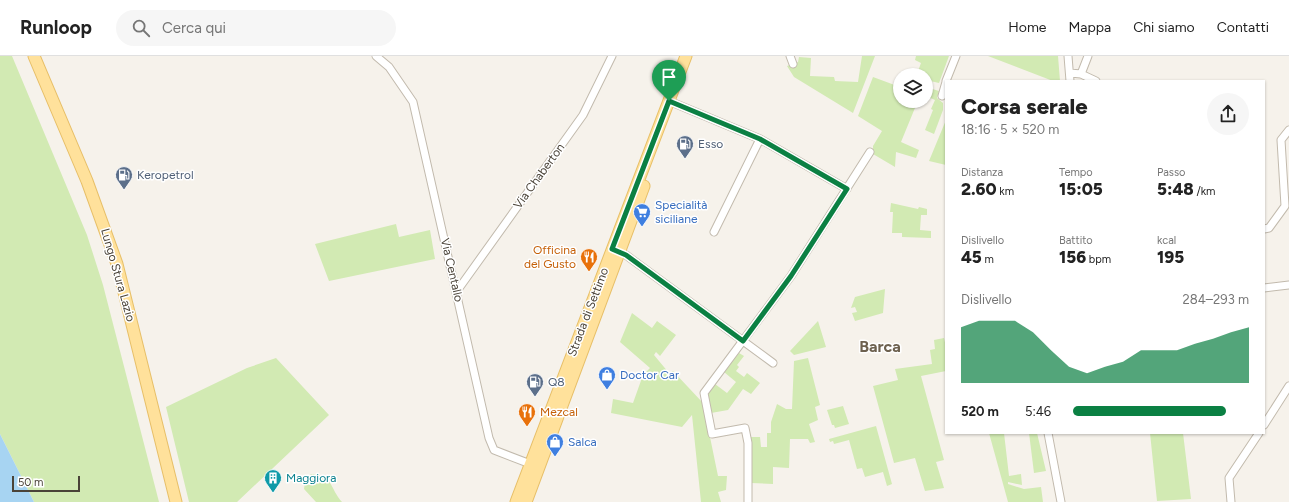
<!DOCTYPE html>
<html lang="it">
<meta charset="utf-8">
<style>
body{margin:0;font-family:Figtree,sans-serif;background:#f6f6f6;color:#222;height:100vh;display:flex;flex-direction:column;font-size:15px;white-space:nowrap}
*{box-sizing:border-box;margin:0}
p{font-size:13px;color:#767676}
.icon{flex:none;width:22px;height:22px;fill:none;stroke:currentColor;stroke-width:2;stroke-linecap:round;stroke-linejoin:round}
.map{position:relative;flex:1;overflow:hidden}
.side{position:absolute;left:945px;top:24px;width:320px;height:354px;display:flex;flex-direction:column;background:#fff;border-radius:0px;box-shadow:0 1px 3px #0004}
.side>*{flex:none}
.buttons{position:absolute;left:893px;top:12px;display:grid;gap:8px}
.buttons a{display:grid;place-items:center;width:40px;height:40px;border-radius:50%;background:#fff;box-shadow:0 1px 3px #0004;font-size:20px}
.scale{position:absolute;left:12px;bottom:10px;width:68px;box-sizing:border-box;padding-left:4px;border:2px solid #4a4338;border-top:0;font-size:11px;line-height:14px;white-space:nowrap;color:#4a4338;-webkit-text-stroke:3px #fff;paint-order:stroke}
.pin{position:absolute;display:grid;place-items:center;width:34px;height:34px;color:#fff;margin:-41px -17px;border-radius:50% 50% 50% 0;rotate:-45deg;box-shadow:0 0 4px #0007}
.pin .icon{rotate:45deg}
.round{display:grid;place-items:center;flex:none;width:42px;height:42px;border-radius:21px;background:#f6f6f6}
.overview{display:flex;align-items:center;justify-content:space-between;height:68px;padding:0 16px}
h1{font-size:22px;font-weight:800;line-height:30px}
.figures{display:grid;grid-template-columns:repeat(3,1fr);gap:6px;height:68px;padding:4px 16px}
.figures div{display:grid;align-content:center}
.figures b{font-size:17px;font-weight:800}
.figures small{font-size:11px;font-weight:400}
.figures p{font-size:11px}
.chart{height:112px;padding:8px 16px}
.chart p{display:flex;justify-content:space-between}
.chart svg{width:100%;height:72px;margin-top:4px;fill:#0b8043;opacity:.7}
ul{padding:0 16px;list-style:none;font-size:13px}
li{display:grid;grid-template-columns:64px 48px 1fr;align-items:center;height:30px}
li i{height:10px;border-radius:5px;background:#0b8043}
header{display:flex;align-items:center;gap:24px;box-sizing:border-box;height:56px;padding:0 20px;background:#fff;border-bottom:1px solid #e0e0e0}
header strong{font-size:19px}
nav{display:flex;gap:22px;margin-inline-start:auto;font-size:14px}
.search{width:280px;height:36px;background:#f6f6f6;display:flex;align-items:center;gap:10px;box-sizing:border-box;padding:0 14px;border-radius:22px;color:#767676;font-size:15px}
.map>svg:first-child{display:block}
.green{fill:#d2eab3}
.water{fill:#a7d4f2}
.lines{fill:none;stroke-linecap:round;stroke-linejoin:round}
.minor-casing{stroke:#c2baad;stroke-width:9}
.primary-casing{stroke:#e7bf68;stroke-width:13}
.minor{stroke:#fff;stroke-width:7}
.primary{stroke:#ffe19b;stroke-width:11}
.route-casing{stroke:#fff;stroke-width:8}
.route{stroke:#0b8043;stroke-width:5}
.labels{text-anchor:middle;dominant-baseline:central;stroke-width:3;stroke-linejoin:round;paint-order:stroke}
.service-label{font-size:12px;fill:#4e5e75;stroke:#fff;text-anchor:start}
.street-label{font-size:12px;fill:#4a4338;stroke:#fff}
.shop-label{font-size:12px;fill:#366cbe;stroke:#fff;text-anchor:start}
.food-label{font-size:12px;fill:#c56008;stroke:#fff;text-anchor:end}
.culture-label{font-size:12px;fill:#0d838f;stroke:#fff;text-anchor:start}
.district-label{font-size:16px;font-weight:bold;fill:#6d614f;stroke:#fff}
</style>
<header>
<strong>Runloop</strong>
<div class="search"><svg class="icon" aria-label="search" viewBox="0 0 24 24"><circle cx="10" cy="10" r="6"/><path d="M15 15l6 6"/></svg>Cerca qui</div>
<nav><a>Home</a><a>Mappa</a><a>Chi siamo</a><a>Contatti</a></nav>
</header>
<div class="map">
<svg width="1289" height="446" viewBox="0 0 1289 446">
<rect width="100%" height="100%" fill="#f6f2eb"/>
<path class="green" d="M 0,0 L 12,0 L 87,179 L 103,229 L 159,446 L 34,446 L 0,378 Z
M 862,0 L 875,0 L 853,57 L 794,21 L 787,10 L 798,6 L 799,1 L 811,2 L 810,20 L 834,21 L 835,25 L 858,26 Z
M 916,0 L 949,0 L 939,27 L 926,24 L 926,19 L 909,19 L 910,16 L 917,18 L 921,7 L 915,4 Z
M 988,0 L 1058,0 L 1060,25 L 1053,25 Z
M 873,21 L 900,31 L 900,45 L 915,45 L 917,47 L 901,86 L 919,94 L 916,102 L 896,96 L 895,111 L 873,98 L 873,90 L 882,75 L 858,60 Z
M 926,31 L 939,35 L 937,42 L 943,47 L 943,54 L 934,78 L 925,74 L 933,54 L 931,53 L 935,44 L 926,40 Z
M 946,64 L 946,109 L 929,105 Z
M 891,147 L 918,153 L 919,151 L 927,153 L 927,159 L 921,159 L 920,174 L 931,175 L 931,182 L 902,181 L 902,177 L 892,177 L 893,156 L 890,156 Z
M 396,168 L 399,181 L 430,174 L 435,203 L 329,225 L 315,188 Z
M 885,233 L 883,257 L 855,265 L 852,257 L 857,256 L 855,251 L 851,252 L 855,241 Z
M 632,257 L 652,272 L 657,265 L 676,279 L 660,300 L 656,296 L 654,299 L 669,317 L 673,315 L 703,347 L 718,420 L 727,420 L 726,434 L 718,436 L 721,446 L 701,446 L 692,359 L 682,371 L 611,357 L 613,343 L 633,347 L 643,319 L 650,312 L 620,286 Z
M 818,265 L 826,291 L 794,299 L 790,295 Z
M 944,282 L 946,291 L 946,315 L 921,320 L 944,404 L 936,406 L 944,432 L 925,435 L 915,402 L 894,407 L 873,330 L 898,324 L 895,313 L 932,308 L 930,294 L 935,293 L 934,284 Z
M 739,297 L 744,300 L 737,309 L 739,311 L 736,315 L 744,321 L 747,317 L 760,327 L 751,338 L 743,333 L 728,354 L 711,357 L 707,338 L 715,328 L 727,337 L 736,326 L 724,316 Z
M 276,302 L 329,359 L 237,446 L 189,446 L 166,351 L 247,312 Z
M 808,302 L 820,349 L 815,351 L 818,364 L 809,368 L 815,386 L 810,387 L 808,383 L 790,383 L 789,412 L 773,411 L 773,428 L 751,427 L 751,381 L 760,381 L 761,391 L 767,391 L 767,377 L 771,377 L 771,366 L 777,348 L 786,353 L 792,353 L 794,305 Z
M 843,350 L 849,368 L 835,372 L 834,369 L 832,369 L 827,354 Z
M 876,370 L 892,428 L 887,430 L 883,416 L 865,421 L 862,412 L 857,413 L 849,384 L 834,388 L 833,385 L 830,386 L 829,383 Z
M 989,377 L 1004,377 L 1009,420 L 1021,418 L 1022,429 L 1008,426 L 1008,428 L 1024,433 L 1041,431 L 1043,446 L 1008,446 Z
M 1029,377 L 1037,377 L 1046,415 L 1034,417 Z
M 1150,377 L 1183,377 L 1191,443 L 1157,445 Z
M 311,418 C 333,418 330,433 342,446 L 316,446 L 304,433 L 305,426 Z"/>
<path class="water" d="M 0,378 L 34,446 L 0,446 Z"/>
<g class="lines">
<g class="minor-casing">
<path id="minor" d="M 376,0 L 389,11 L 413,46 L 489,382 L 494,394 L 533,409
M 790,0 L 793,8
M 1068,0 L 1070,25
M 1070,17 L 1081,18 L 1096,25
M 1081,18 L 1088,0
M 946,25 L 956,0
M 942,40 L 946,26
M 669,45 L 760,83 L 847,133
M 1264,173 L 1269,172 L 1285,150 L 1281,84 L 1289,74
M 714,176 L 760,83
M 616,194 L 626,199 L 773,307
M 1264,232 L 1289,229
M 457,235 L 583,59 L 612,0
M 1264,369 L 1289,330
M 1048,377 L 1061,446
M 748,446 L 748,387 L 745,372 L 712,378 L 704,337 L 791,220 L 870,96
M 1231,446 L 1229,422 L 1259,377"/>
</g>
<g class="primary-casing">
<path id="primary" d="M 34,0 L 87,125 L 117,208 L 176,446
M 516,446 L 686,0
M 526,446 L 644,130"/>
</g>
<use href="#minor" class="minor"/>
<use href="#primary" class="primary"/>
</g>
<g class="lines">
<g class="route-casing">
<path id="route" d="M 669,45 L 760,83 L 847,133 L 791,220 L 743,285 L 626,199 L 612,193 Z"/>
</g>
<use href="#route" class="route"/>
</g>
<defs>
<g id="fuel-pin" transform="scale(0.9)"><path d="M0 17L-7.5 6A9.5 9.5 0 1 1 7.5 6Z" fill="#5c6f8a" stroke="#fff"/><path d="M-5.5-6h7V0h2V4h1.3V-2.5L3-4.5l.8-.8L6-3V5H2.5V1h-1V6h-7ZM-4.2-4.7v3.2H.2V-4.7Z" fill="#fff"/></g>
<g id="supermarket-pin" transform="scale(0.9)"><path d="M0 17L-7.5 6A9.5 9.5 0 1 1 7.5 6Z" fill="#3f7fe0" stroke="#fff"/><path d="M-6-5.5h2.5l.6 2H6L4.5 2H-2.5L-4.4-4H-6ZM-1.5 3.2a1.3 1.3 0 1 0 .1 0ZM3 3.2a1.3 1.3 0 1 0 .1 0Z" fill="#fff"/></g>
<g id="restaurant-pin" transform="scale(0.9)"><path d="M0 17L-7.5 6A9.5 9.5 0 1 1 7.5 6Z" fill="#e8710a" stroke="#fff"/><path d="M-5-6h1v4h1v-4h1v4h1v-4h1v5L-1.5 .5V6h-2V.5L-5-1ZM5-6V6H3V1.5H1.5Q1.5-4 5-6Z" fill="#fff"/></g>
<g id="shop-pin" transform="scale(0.9)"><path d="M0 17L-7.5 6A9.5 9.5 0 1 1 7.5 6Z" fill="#3f7fe0" stroke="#fff"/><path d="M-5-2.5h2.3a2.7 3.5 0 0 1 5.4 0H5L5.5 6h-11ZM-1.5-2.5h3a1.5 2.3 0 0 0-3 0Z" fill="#fff"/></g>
<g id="building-pin" transform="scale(0.9)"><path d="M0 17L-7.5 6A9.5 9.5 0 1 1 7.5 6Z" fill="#0f9aa8" stroke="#fff"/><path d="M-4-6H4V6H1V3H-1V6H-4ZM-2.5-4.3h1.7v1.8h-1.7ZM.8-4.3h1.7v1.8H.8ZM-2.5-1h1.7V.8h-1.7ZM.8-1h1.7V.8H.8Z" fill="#fff"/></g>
</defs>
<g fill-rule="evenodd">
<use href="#fuel-pin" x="685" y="88"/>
<use href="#fuel-pin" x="124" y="119"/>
<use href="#supermarket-pin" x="642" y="156"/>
<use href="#restaurant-pin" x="589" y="201"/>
<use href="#shop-pin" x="607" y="319"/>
<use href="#fuel-pin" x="535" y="326"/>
<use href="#restaurant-pin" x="527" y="356"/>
<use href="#shop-pin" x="555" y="386"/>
<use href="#building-pin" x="273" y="422"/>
</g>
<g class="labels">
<g class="service-label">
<text x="698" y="88">Esso</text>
<text x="137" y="119">Keropetrol</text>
<text x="548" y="326">Q8</text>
</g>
<g class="street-label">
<text transform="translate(539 120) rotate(-54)">Via Chaberton</text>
<text transform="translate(452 214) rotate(77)">Via Centallo</text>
<text transform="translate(118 219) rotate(74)">Lungo Stura Lazio</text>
<text transform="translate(588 256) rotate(-69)">Strada di Settimo</text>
</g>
<g class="shop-label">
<text x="655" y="149">Specialità<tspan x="655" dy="14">siciliane</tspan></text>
<text x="620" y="319">Doctor Car</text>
<text x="568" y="386">Salca</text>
</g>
<g class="food-label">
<text x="576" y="194">Officina<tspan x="576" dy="14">del Gusto</tspan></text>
<text x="540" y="356" text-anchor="start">Mezcal</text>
</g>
<g class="culture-label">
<text x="286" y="422">Maggiora</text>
</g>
<g class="district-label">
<text x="880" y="290">Barca</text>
</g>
</g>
</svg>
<div class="buttons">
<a><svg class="icon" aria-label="layers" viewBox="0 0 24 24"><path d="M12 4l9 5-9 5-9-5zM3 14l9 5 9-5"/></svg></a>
</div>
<div class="scale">50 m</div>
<div class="pin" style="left:669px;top:45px;background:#1e9e55"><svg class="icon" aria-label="arrive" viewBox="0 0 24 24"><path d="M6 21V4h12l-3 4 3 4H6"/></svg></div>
<section class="side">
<div class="overview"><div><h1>Corsa serale</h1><p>18:16 · 5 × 520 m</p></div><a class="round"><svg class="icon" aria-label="share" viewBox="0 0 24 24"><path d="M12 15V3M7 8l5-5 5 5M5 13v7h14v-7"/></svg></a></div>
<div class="figures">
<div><p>Distanza</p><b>2.60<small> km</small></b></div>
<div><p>Tempo</p><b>15:05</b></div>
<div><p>Passo</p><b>5:48<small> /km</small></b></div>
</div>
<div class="figures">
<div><p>Dislivello</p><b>45<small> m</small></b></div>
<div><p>Battito</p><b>156<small> bpm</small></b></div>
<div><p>kcal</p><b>195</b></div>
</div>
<div class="chart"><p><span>Dislivello</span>284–293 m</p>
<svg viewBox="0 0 160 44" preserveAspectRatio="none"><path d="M0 44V10L10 6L20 6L30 6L40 13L50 24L60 34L70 38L80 34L90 31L100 24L110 24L120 24L130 20L140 17L150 13L160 10V44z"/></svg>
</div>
<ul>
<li><b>520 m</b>5:46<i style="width:87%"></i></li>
</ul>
</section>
</div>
